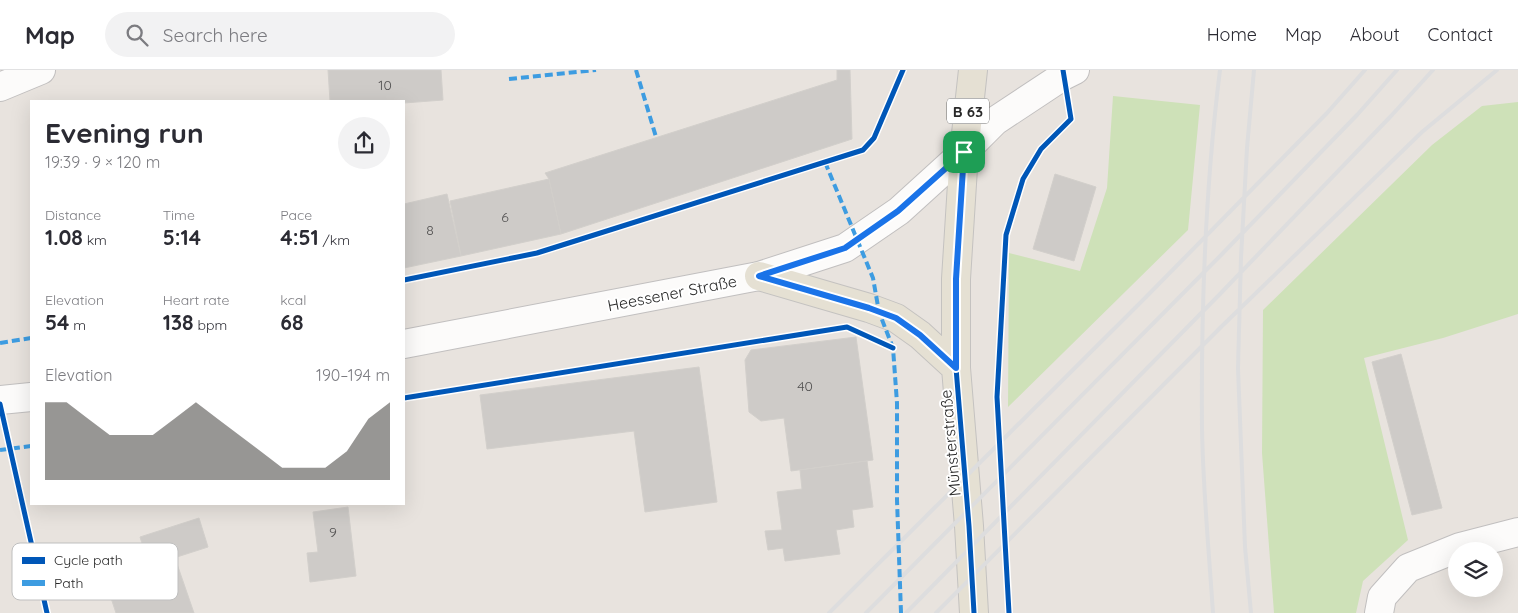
<!DOCTYPE html>
<meta charset="utf-8">
<style>
body{margin:0;font-family:Quicksand,sans-serif;background:#f2f2f3;color:#2b2b33;height:100vh;display:flex;flex-direction:column;font-size:19px;white-space:nowrap}
*{box-sizing:border-box;margin:0}
p{font-size:16px;color:#7c7c81}
.icon{flex:none;width:28px;height:28px;fill:none;stroke:currentColor;stroke-width:2;stroke-linecap:round;stroke-linejoin:round}
.map{position:relative;flex:1;overflow:hidden}
.details{position:absolute;left:30px;top:30px;width:375px;height:405px;display:flex;flex-direction:column;background:#fff;border-radius:0px;box-shadow:0 5px 20px #0002}
.details>*{flex:none}
.fabs{position:absolute;left:1448px;top:472px;display:grid;gap:10px}
.fabs a{display:grid;place-items:center;width:55px;height:55px;border-radius:50%;background:#fff;box-shadow:0 5px 20px #0002;font-size:25px}
.pin{position:absolute;display:grid;place-items:center;width:42px;height:42px;color:#fff;margin:-21px;border-radius:10px;box-shadow:0 2px 8px #0006}
.round{display:grid;place-items:center;flex:none;width:52px;height:52px;border-radius:26px;background:#f2f2f3}
.head{display:flex;align-items:center;justify-content:space-between;height:85px;padding:0 15px}
h1{font-size:28px;font-weight:800;line-height:38px}
.figures{display:grid;grid-template-columns:repeat(3,1fr);gap:8px;height:85px;padding:5px 15px}
.figures div{display:grid;align-content:center}
.figures b{font-size:21px;font-weight:800}
.figures small{font-size:14px;font-weight:400}
.figures p{font-size:14px}
.chart{height:140px;padding:10px 15px}
.chart p{display:flex;justify-content:space-between}
.chart svg{width:100%;height:90px;margin-top:5px;fill:#6c6a68;opacity:.7}
header{display:flex;align-items:center;gap:30px;box-sizing:border-box;height:70px;padding:0 25px;background:#fff;border-bottom:1px solid #e1e1e2}
header strong{font-size:24px}
nav{display:flex;gap:28px;margin-inline-start:auto;font-size:18px}
.search{width:350px;height:45px;background:#f2f2f3;display:flex;align-items:center;gap:12px;box-sizing:border-box;padding:0 18px;border-radius:28px;color:#7c7c81;font-size:19px}
.map>svg:first-child{display:block}
.green{fill:#cee1b8}
.building{fill:#cecbc8;stroke:#d2cfcb}
.lines{fill:none;stroke-linecap:round;stroke-linejoin:round}
.minor-casing{stroke:#c1bfbf;stroke-width:30}
.secondary-casing{stroke:#c1bfbf;stroke-width:30}
.primary-casing{stroke:#c4c2c0;stroke-width:30}
.minor{stroke:#fcfbfa;stroke-width:28}
.secondary{stroke:#fcfbfa;stroke-width:28}
.primary{stroke:#e5e0d3;stroke-width:28}
.rail{stroke:#ddddde;stroke-width:4}
.quiet{stroke:#3d9ce1;stroke-width:4;stroke-dasharray:8 4;stroke-linecap:butt}
.cycleway-casing{stroke:#fff;stroke-width:8}
.cycleway{stroke:#0057b8;stroke-width:5}
.route-casing{stroke:#fff;stroke-width:10}
.route{stroke:#1a73e8;stroke-width:6}
.labels{text-anchor:middle;dominant-baseline:central;stroke-width:4;stroke-linejoin:round;paint-order:stroke}
.number-label{font-size:14px;fill:#535252}
.shield{fill:#fff;stroke:#696969;stroke-width:1}
.shield-label{font-size:15px;font-weight:bold;fill:#292929}
.street-label{font-size:16px;fill:#292929;stroke:#fff}
.key{fill:#fff;stroke:#bfbfbf;stroke-width:1}
.key-label{font-size:14px;fill:#292929}
</style>
<header>
<strong>Map</strong>
<div class="search"><svg class="icon" aria-label="search" viewBox="0 0 24 24"><circle cx="10" cy="10" r="6"/><path d="M15 15l6 6"/></svg>Search here</div>
<nav><a>Home</a><a>Map</a><a>About</a><a>Contact</a></nav>
</header>
<div class="map">
<svg width="1518" height="543" viewBox="0 0 1518 543">
<rect width="100%" height="100%" fill="#e8e3de"/>
<path class="green" d="M 1113,26 L 1200,35 L 1188,160 L 1008,337 L 1009,183 L 1080,201 L 1107,118 Z
M 1518,32 L 1518,244 L 1443,268 L 1364,288 L 1408,470 L 1363,511 L 1356,543 L 1274,543 L 1262,383 L 1263,240 L 1432,75 L 1482,36 Z"/>
<path class="building" d="M 328,0 L 441,0 L 443,30 L 404,33 L 404,31 L 330,31 Z
M 837,0 L 850,0 L 852,69 L 561,164 L 549,109 L 545,103 L 837,10 Z
M 1055,104 L 1096,117 L 1074,191 L 1033,179 Z
M 549,109 L 561,164 L 461,186 L 450,131 Z
M 447,124 L 461,186 L 404,198 L 404,134 Z
M 856,267 L 873,390 L 791,401 L 784,348 L 761,351 L 749,342 L 745,290 L 751,280 Z
M 1401,284 L 1442,438 L 1412,445 L 1372,292 Z
M 699,297 L 717,432 L 645,442 L 634,361 L 487,379 L 480,325 Z
M 867,391 L 873,437 L 852,440 L 854,457 L 836,460 L 840,484 L 785,491 L 783,478 L 768,480 L 765,461 L 782,460 L 777,422 L 802,419 L 800,400 Z
M 348,437 L 356,506 L 310,512 L 307,483 L 318,482 L 313,442 Z
M 199,448 L 208,477 L 149,496 L 140,467 Z
M 175,488 L 194,543 L 116,543 L 105,510 Z"/>
<g class="lines">
<g class="minor-casing">
<path id="minor" d="M 0,17 L 41,0
M 1379,543 L 1382,527 L 1408,498 L 1460,477 L 1518,462"/>
</g>
<g class="secondary-casing">
<path id="secondary" d="M 404,274 L 759,206 L 845,178 L 899,141 L 964,82 L 995,51 L 1063,6 L 1075,0
M 0,330 L 31,327"/>
</g>
<g class="primary-casing">
<path id="primary" d="M 973,0 L 964,82 L 956,209 L 956,298 L 969,456 L 974,543
M 759,206 L 869,238 L 896,248 L 920,265 L 956,298"/>
</g>
<use href="#minor" class="minor"/>
<use href="#secondary" class="secondary"/>
<use href="#primary" class="primary"/>
<path class="rail" d="M 829,543 L 1146,227 L 1327,43 L 1365,0
M 866,543 L 1223,183 L 1357,45 L 1397,0
M 906,543 L 1220,224 L 1391,46 L 1433,0
M 936,543 L 1221,257 L 1422,62 L 1497,0
M 1213,543 C 1209,482 1203,420 1202,358 C 1201,239 1205,119 1220,0
M 1251,543 L 1245,477 L 1238,298 L 1241,188 L 1247,78 L 1254,0"/>
<path class="quiet" d="M 636,0 L 656,67
M 509,9 L 596,0
M 825,92 L 873,208 L 879,242 L 893,278 L 897,333 L 897,430 L 901,543
M 0,273 L 31,268
M 0,380 L 31,376"/>
<g class="cycleway-casing">
<path id="cycleway" d="M 964,82 L 956,209 L 956,298 L 969,456 L 974,543
M 404,210 L 537,183 L 863,80 L 874,68 L 903,0
M 404,328 L 847,257 L 893,278
M 0,334 L 47,543
M 1009,543 L 997,327 L 1006,165 L 1023,109 L 1041,79 L 1071,49 L 1063,0"/>
</g>
<use href="#cycleway" class="cycleway"/>
</g>
<g class="lines">
<g class="route-casing">
<path id="route" d="M 964,82 L 956,209 L 956,298 L 920,265 L 896,248 L 869,238 L 759,206 L 845,178 L 898,141 Z"/>
</g>
<use href="#route" class="route"/>
</g>
<g class="labels">
<g class="number-label">
<text x="385" y="15">10</text>
<text x="505" y="147">6</text>
<text x="430" y="160">8</text>
<text x="805" y="316">40</text>
<text x="333" y="462">9</text>
</g>
<rect class="shield" x="947" y="28.5" width="42" height="25" rx="4"/>
<g class="shield-label">
<text x="968" y="41">B 63</text>
</g>
<g class="street-label">
<text transform="translate(672 223) rotate(-11)">Heessener Straße</text>
<text transform="translate(950 373) rotate(-95)">Münsterstraße</text>
</g>
</g>
<rect x="12" y="473" width="166" height="57" rx="8" class="key"/>
<rect x="22" y="487" width="23" height="7" fill="#0057b8"/>
<rect x="22" y="510" width="23" height="6" fill="#3d9ce1"/>
<g class="key-label">
<text x="54" y="495">Cycle path</text>
<text x="54" y="518">Path</text>
</g>
</svg>
<div class="fabs">
<a><svg class="icon" aria-label="layers" viewBox="0 0 24 24"><path d="M12 4l9 5-9 5-9-5zM3 14l9 5 9-5"/></svg></a>
</div>
<div class="pin" style="left:964px;top:82px;background:#1e9e55"><svg class="icon" aria-label="arrive" viewBox="0 0 24 24"><path d="M6 21V4h12l-3 4 3 4H6"/></svg></div>
<section class="details">
<div class="head"><div><h1>Evening run</h1><p>19:39 · 9 × 120 m</p></div><a class="round"><svg class="icon" aria-label="share" viewBox="0 0 24 24"><path d="M12 15V3M7 8l5-5 5 5M5 13v7h14v-7"/></svg></a></div>
<div class="figures">
<div><p>Distance</p><b>1.08<small> km</small></b></div>
<div><p>Time</p><b>5:14</b></div>
<div><p>Pace</p><b>4:51<small> /km</small></b></div>
</div>
<div class="figures">
<div><p>Elevation</p><b>54<small> m</small></b></div>
<div><p>Heart rate</p><b>138<small> bpm</small></b></div>
<div><p>kcal</p><b>68</b></div>
</div>
<div class="chart"><p><span>Elevation</span>190–194 m</p>
<svg viewBox="0 0 160 44" preserveAspectRatio="none"><path d="M0 44V6L10 6L20 14L30 22L40 22L50 22L60 14L70 6L80 14L90 22L100 30L110 38L120 38L130 38L140 30L150 14L160 6V44z"/></svg>
</div>
</section>
</div>
